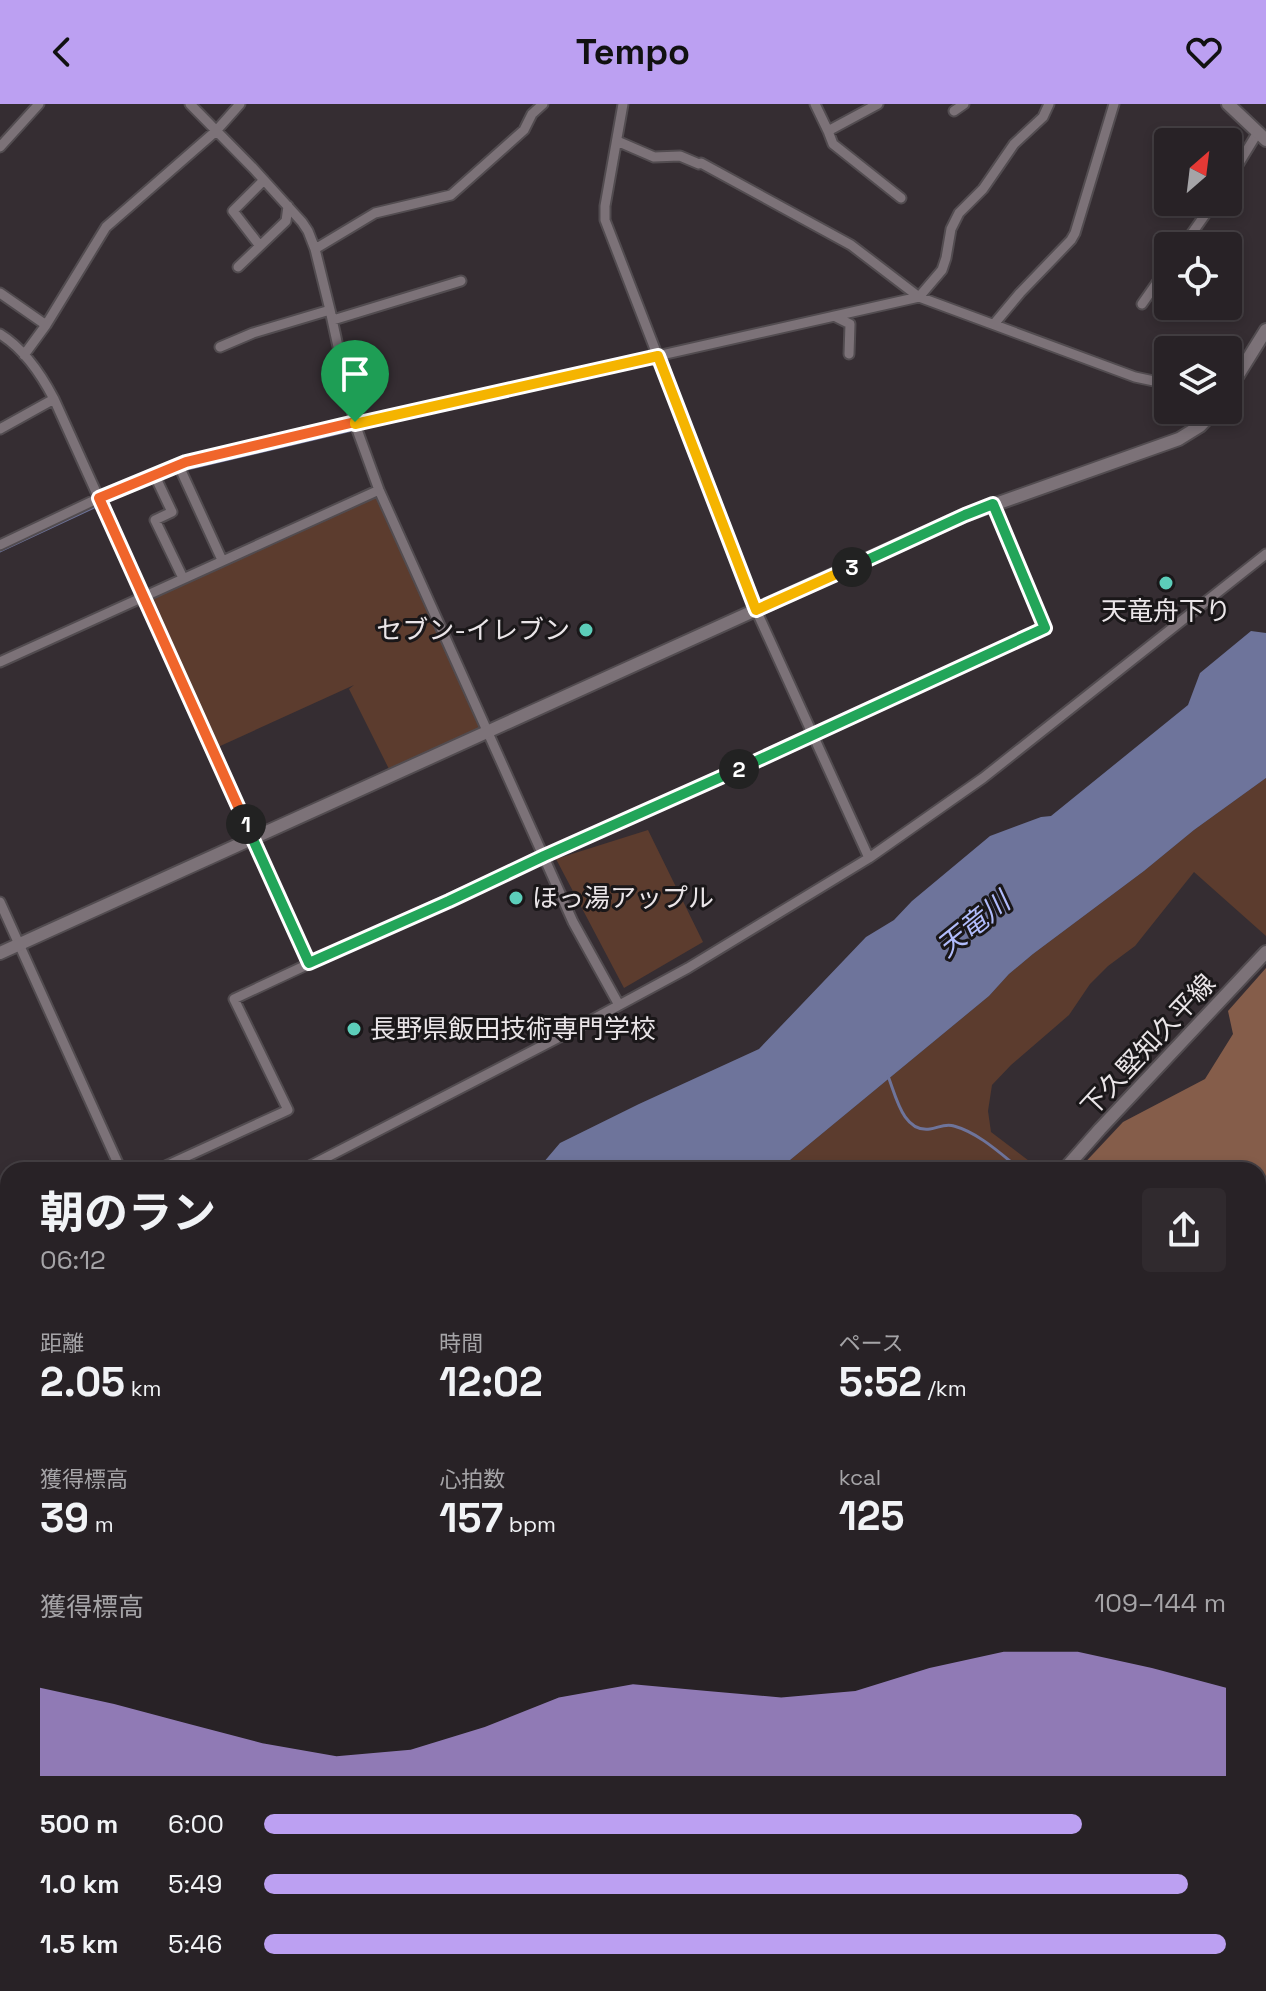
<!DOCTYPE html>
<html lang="ja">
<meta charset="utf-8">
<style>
body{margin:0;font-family:"Space Grotesk","Noto Sans JP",sans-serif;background:#302a2e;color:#f1f3f6;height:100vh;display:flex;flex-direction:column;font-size:30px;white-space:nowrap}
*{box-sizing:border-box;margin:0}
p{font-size:26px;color:#a5a4a7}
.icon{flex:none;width:44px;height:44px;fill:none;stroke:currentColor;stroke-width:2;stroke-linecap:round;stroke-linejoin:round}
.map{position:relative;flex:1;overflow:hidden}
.side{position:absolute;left:0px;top:1058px;width:1266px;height:830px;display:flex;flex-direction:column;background:#282226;border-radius:24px 24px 0 0;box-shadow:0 4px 12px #0003,0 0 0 2px #443f43}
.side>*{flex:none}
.needle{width:52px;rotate:28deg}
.buttons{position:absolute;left:1154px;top:24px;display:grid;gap:16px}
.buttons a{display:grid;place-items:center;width:88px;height:88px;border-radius:8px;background:#282226;box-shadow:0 4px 12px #0003,0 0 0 2px #443f43;font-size:40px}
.pin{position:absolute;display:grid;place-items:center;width:68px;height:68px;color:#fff;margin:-82px -34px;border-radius:50% 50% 50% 0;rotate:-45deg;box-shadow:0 0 8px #0007}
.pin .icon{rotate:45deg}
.km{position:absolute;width:40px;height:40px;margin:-20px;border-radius:50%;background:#222;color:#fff;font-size:22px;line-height:40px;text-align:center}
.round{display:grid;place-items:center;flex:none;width:84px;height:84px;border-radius:8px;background:#302a2e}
.headline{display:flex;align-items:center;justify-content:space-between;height:136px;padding:0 40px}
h1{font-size:44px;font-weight:700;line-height:60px}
.stats{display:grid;grid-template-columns:repeat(3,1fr);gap:12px;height:136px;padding:8px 40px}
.stats div{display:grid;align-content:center}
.stats b{font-size:40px;font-weight:700}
.stats small{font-size:22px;font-weight:400}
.stats p{font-size:22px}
.chart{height:224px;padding:16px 40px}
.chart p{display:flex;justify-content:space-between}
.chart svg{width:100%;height:144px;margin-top:8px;fill:#bca0f2;opacity:.7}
ul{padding:0 40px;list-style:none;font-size:26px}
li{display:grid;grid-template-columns:128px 96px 1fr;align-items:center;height:60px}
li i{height:20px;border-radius:10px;background:#bca0f2}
header{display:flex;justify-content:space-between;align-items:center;height:104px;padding:0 40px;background:#bca0f2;color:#111;font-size:36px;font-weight:700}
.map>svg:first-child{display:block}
.green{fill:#5c3c2e}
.forest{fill:#855d4a}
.water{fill:#6e749b}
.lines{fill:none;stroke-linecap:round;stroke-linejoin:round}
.stream{stroke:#6e749b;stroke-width:3}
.street-casing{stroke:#524c50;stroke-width:13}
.secondary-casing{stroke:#524c50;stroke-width:16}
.street{stroke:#7c7278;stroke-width:9}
.secondary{stroke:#7c7278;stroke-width:12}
.split-1-casing{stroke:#fff;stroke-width:16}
.split-2-casing{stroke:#fff;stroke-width:16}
.split-3-casing{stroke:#fff;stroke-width:16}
.split-4-casing{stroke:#fff;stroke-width:16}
.split-1{stroke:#f0652b;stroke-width:10}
.split-2{stroke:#22a559;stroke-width:10}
.split-3{stroke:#22a559;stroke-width:10}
.split-4{stroke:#f5b400;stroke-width:10}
.poi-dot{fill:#5cceba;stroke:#1a1719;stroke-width:3}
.labels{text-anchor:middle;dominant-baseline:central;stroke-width:6;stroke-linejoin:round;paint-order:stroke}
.poi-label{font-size:26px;fill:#eae5e8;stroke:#1a1719;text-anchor:start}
.street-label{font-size:26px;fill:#eae5e8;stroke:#1a1719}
.water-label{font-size:28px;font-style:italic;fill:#b1bcfb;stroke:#1a1719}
</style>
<header><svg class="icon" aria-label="back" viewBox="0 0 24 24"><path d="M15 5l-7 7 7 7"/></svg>Tempo<svg class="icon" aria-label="heart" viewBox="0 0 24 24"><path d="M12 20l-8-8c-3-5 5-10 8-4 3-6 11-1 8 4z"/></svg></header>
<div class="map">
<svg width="1266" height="1887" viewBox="0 0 1266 1887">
<rect width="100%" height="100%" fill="#352d32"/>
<path class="green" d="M 376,392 L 480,621 L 477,627 L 389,665 L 349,585 L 354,581 L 218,643 L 151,495 Z
M 1266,674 L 1266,832 L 1194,768 L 1135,842 L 1108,862 L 1090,880 L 1069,911 L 1011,961 L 992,981 L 988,1007 L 991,1028 L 1041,1066 L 778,1066 L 989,892 L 1009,870 L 1033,850 L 1144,767 L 1194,726 Z
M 648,726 L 703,838 L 624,884 L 556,755 Z"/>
<path class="forest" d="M 1266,864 L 1266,1235 L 1258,1233 L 1258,1066 L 1078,1066 L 1123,1018 L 1205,975 L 1233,930 L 1228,907 Z
M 1258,1785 L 1266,1821 L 1266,1887 L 1190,1887 L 1192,1880 L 1258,1880 Z
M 434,1880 L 503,1880 L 503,1887 L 435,1887 Z
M 807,1880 L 1033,1880 L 1021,1887 L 801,1887 Z"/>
<path class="water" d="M 1251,527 L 1266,529 L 1266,674 L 1194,726 L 1144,767 L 1033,850 L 1009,870 L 989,892 L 778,1066 L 537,1066 L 560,1039 L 639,1000 L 759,945 L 866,833 L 894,816 L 912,797 L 990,732 L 1041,713 L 1051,712 L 1188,601 L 1200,569 Z
M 8,1552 L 8,1645 L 0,1649 L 0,1555 Z"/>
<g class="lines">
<path class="stream" d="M 187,365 L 352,326
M 164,373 L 176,368
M 0,447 L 107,397 L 152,378
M 888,972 C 896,992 903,1029 930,1025 C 938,1024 945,1019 954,1022 C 979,1029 1001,1050 1021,1066
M 1258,1494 L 1266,1490
M 1258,1710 L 1266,1718
M 497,1880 L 500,1887
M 756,1880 L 758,1887"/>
<g class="street-casing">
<path id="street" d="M 190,0 L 253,64 L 302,118 L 308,127 L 315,145 L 330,206 L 355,320 L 379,386 L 573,818 L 619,901
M 623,0 L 605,102 L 605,116 L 756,506 L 869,754
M 815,0 L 828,27 L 878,0
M 954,7 L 964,0
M 828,27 L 833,40 L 901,94
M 617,37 L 654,53 L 680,52 L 699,60 L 701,59 L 851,141 L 919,193 L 1135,273 L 1168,280
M 0,43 L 39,0
M 1228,77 L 1258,28
M 260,142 L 233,107 L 264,76
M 1183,142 L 1214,98
M 315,145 L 375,109 L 451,91 L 524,26 L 532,10 L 543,0
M 238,163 L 286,117 L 288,102
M 0,189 L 46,221
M 1142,200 L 1168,163
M 834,212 L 850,220 L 849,250
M 333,216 L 461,177
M 994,220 L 1020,189 L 1071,136 L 1075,129 L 1114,0
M 0,230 C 23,244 42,272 54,295 L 309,859
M 220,243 L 253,229 L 330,206
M 24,251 L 46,221 L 106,123 L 216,27 L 240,0
M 355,320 L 919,193 L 942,166 L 946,154 L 951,125 L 959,109 L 983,85 L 1014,40 L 1043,13 L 1049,0
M 0,325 L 54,295
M 178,360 L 222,456
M 154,370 L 172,408 L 155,416 L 183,474
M 0,441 L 99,394 L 178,360 L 355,318
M 0,558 L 379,386
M 0,798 L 121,1066
M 157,1066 L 288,1006 L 234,895 C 503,768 775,649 1045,524 L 993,400
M 302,1066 L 575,925 L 688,864 L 869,754 L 983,674 L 1266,450
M 0,1137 L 8,1133
M 0,1223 L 8,1219
M 1258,1389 L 1266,1419
M 1258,1662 L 1266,1646
M 429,1880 L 435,1887
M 208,1887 L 211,1880
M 541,1887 L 546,1880
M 1031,1887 L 1043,1880"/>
</g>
<g class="secondary-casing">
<path id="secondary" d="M 1228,0 L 1266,36
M 1228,287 L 1266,226
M 0,849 L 965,411 L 1179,335 L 1200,322 L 1215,306
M 1064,1066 L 1100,1025 L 1266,848
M 9,1887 L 16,1880"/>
</g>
<use href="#street" class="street"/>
<use href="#secondary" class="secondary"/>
</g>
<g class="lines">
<g class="split-1-casing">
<path id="split-1" d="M 246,720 L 99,394 L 186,358 L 355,318"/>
</g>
<g class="split-2-casing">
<path id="split-2" d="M 246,720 L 309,859 L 449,797 L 544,752 L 739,665"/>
</g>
<g class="split-3-casing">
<path id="split-3" d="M 739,665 L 1045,524 L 993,400 L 965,411 L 852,463"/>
</g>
<g class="split-4-casing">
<path id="split-4" d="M 355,318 L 355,320 L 658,252 L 756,506 L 852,463"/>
</g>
<use href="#split-1" class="split-1"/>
<use href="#split-2" class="split-2"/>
<use href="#split-3" class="split-3"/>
<use href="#split-4" class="split-4"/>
</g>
<g class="poi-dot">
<circle cx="1166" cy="479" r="8"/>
<circle cx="586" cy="526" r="8"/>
<circle cx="516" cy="794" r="8"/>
<circle cx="354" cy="925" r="8"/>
</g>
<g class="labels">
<g class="poi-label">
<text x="1166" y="507" text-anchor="middle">天竜舟下り</text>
<text x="570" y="526" text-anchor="end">セブン-イレブン</text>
<text x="532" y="794">ほっ湯アップル</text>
<text x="370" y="925">長野県飯田技術専門学校</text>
</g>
<g class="street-label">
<text transform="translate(1148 941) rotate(-47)">下久堅知久平線</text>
</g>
<g class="water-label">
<text transform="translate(973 820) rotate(-39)">天竜川</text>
</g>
</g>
</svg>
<div class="buttons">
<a><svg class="needle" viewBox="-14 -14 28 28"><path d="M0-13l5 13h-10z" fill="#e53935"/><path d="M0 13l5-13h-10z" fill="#a5a4a7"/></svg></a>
<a><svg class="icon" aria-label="locate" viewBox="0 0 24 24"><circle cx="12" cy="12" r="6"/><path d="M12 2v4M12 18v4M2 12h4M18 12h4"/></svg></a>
<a><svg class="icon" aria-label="layers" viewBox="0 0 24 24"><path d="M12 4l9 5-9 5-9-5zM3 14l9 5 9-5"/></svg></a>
</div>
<div class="pin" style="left:355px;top:318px;background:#1e9e55"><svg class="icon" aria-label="arrive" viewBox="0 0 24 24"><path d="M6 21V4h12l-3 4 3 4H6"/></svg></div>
<b class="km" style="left:246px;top:720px">1</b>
<b class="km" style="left:739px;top:665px">2</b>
<b class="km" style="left:852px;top:463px">3</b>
<section class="side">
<div class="headline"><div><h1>朝のラン</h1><p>06:12</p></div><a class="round"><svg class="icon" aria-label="share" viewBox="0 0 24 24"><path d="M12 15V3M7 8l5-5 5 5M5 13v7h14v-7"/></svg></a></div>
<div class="stats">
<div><p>距離</p><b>2.05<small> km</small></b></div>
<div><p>時間</p><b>12:02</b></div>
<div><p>ペース</p><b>5:52<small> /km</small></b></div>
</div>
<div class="stats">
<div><p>獲得標高</p><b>39<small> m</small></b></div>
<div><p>心拍数</p><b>157<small> bpm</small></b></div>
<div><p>kcal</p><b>125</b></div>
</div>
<div class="chart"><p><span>獲得標高</span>109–144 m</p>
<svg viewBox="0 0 160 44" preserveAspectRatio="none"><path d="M0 44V17L10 22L20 28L30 34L40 38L50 36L60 29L70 20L80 16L90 18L100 20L110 18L120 11L130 6L140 6L150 11L160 17V44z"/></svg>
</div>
<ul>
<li><b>500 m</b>6:00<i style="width:85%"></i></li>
<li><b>1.0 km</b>5:49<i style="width:96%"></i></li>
<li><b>1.5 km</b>5:46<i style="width:100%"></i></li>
</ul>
</section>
</div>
